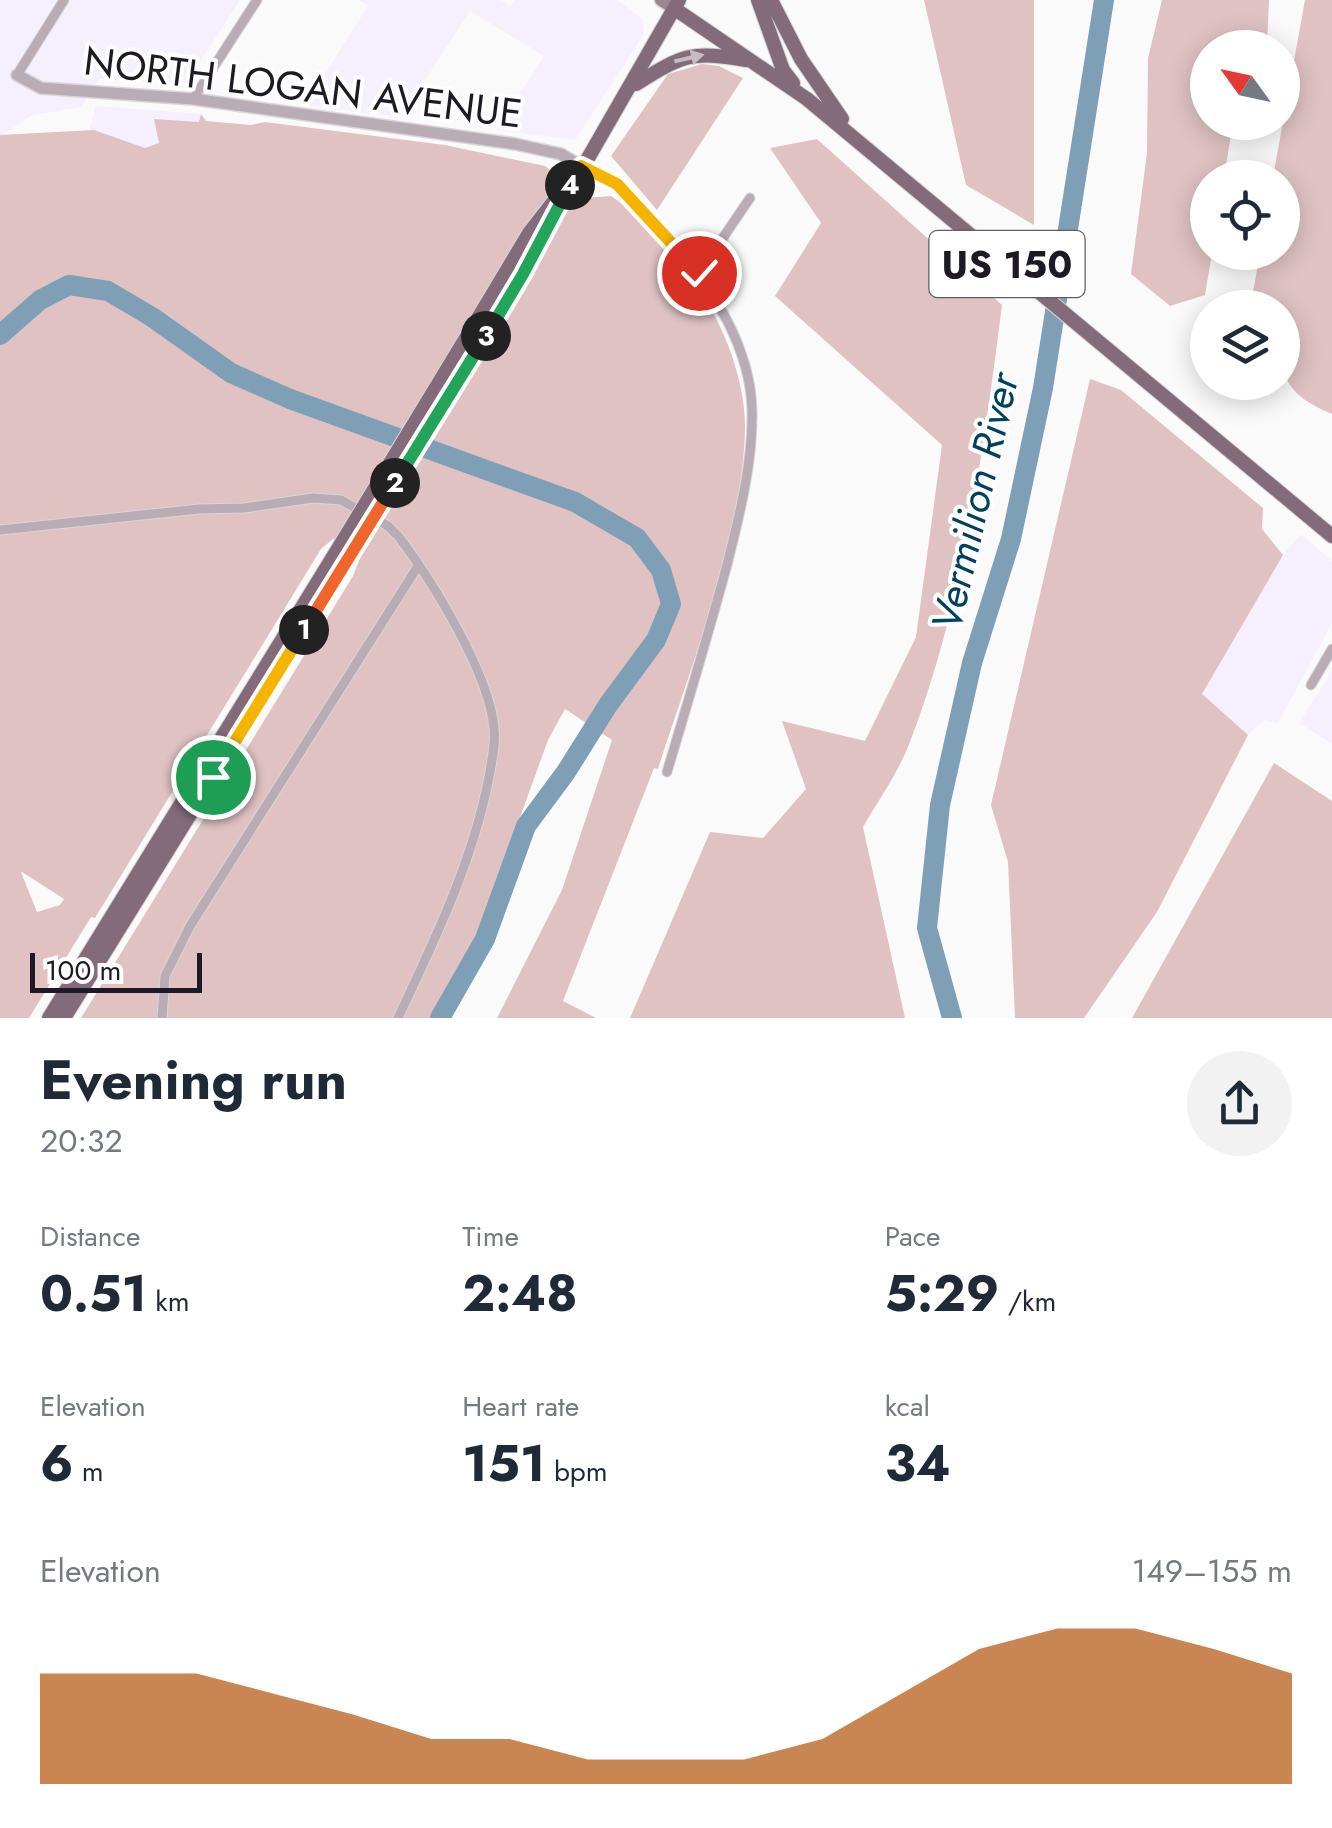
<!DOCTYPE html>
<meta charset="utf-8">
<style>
body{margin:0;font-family:Jost,sans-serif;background:#f2f2f3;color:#1f2937;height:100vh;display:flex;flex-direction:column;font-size:38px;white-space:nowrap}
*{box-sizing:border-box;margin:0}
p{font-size:32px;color:#747a83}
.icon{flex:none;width:55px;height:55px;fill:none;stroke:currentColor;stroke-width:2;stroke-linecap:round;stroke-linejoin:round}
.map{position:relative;height:1018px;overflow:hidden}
.details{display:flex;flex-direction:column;background:#fff;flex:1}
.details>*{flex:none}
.needle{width:65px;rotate:303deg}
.buttons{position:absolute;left:1190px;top:30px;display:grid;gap:20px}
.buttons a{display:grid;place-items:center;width:110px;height:110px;border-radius:50%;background:#fff;box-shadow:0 5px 25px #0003;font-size:50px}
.scale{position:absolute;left:30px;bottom:25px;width:172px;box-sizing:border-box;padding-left:10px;border:5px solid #1e1924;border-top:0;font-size:28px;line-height:35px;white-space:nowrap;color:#1e1924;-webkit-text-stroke:8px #fff;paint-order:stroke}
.pin{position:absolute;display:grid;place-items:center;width:85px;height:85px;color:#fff;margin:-42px;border:5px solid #fff;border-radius:50%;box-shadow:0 2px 10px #0007}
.km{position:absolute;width:50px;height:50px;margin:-25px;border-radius:50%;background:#222;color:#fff;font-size:28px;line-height:50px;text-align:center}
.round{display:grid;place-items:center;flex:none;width:105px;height:105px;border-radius:52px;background:#f2f2f3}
.overview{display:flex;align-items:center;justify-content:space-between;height:170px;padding:0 40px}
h1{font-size:55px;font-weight:700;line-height:75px}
.stats{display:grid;grid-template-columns:repeat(3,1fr);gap:15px;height:170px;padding:10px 40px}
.stats div{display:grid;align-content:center}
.stats b{font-size:50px;font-weight:700}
.stats small{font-size:28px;font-weight:400}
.stats p{font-size:28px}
.chart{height:280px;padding:20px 40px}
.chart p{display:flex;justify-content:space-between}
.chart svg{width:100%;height:180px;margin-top:10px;fill:#b45309;opacity:.7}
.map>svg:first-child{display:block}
.built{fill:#f6effe}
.green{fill:#e0c2c3;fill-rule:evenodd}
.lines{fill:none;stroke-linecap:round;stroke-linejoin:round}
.river{stroke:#7f9fb6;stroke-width:20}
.minor-casing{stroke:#d7d6d8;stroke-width:11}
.tertiary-casing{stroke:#d7d6d8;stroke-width:14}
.secondary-casing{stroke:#d7d6d8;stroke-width:15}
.primary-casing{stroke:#d7d6d8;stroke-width:16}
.minor{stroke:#baacb4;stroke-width:9}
.tertiary{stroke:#baacb4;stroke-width:11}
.secondary{stroke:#9b8692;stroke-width:12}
.primary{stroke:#846b7a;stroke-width:14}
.primary-bridge-casing{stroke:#d7d6d8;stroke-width:16;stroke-linecap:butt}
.primary-bridge{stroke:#846b7a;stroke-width:14}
.oneway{fill:#c8bcc3}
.split-1-casing{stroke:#fff;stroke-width:20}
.split-2-casing{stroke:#fff;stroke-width:20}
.split-3-casing{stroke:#fff;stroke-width:20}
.split-4-casing{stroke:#fff;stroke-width:20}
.split-5-casing{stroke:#fff;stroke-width:20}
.split-1{stroke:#f5b400;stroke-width:12}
.split-2{stroke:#f0652b;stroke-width:12}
.split-3{stroke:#22a559;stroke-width:12}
.split-4{stroke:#22a559;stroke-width:12}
.split-5{stroke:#f5b400;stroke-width:12}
.labels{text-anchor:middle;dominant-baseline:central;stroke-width:8;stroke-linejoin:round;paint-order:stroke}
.shield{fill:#fff;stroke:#625e66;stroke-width:2.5}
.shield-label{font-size:38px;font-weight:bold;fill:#1e1924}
.street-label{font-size:40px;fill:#1e1924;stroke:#fff}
.water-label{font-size:42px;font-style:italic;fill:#014160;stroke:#fff}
</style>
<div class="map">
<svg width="1332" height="1018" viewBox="0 0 1332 1018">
<rect width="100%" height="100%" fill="#fafafa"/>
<path class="built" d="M 0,0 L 240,0 L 186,83 L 99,79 L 81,107 L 32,115 L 0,137 Z
M 359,0 L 500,0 L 510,6 L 515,0 L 617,0 L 642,19 L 644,34 L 575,140 L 497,130 L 544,56 L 470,11 L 401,117 L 305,105 L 368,6 Z
M 96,106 L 201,114 L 191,155 L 85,145 Z
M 1301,534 L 1332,561 L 1332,623 L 1278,723 L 1264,720 L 1248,735 L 1201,694 L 1283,555 Z
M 1332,671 L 1332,744 L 1299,723 Z"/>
<path class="green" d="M 924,0 L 1034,0 L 1034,225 L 966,185 Z
M 1162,0 L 1269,0 L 1267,47 L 1208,48 L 1208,122 L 1233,123 L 1224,177 L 1208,178 L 1208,252 L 1212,253 L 1205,295 L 1170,306 L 1131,274 L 1147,153 L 1148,58 Z
M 1305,0 L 1332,0 L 1332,414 C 1272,390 1282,364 1282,308 L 1258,307 L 1253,292 L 1260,253 L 1282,252 L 1282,178 L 1273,177 Z
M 702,64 L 719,66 L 743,78 L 657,210 L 611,156 L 668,74 Z
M 201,114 L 206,121 L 251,125 L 265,122 L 445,145 L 545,166 L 585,198 L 611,196 L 621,203 C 652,235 688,267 710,307 C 730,342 746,390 745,430 C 742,540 691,665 658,769 L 654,768 L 563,1001 L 596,1018 L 497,1018 L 562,890 L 612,740 L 565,709 L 548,740 L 480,928 L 432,1018 L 81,1018 L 353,576 L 361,556 L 333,539 L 321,549 L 95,918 L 91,917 L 29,1018 L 0,1018 L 0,135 L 94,130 L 145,148 L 159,143 L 154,119 L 199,122 ZM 21,872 L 22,872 L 64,899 L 60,905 L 37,912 Z
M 817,139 L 1002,305 C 983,453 963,607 908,747 C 897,774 878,801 863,827 L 905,1018 L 630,1018 L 710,832 L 763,838 L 806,789 L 782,721 L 865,741 L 916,637 L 942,445 L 775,296 L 821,223 L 770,148 Z
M 1090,379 L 1121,390 L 1263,508 L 1262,529 L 1283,555 L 1202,694 L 1248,735 L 1157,912 L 1084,1018 L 1015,1018 L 1008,862 L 991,805 Z
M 1274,763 L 1332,801 L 1332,1018 L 1132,1018 Z"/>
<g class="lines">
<path class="river" d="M 0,335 L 40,300 L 69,285 L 108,291 L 152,317 L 231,373 L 290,399 L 575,502 L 637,538 L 661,570 L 671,604 L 656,640 L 608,705 L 566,772 L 526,826 L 485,939 L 440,1018
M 952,1018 L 927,928 L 940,805 L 972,663 L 1011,539 L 1043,388 L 1104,0"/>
<g class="minor-casing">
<path id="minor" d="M 17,75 L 64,0
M 193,99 L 257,0
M 581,166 C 625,186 641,209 673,243 C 713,288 751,349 752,411 C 753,461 740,513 728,561 C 709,632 688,702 667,772
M 699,273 L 750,198
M 0,530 L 199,509 L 244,508 L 313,498 L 341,500 L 388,526 L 399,537 C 433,582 489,673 494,728 C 496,745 491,765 488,782 C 471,866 434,941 398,1018
M 1311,685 L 1332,649
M 162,1018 L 165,976 L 190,926 L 418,566"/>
</g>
<g class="tertiary-casing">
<path id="tertiary" d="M 17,75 L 41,88 L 193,99 L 515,144 L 561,154 L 581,166"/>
</g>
<g class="secondary-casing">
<path id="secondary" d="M 661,0 L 675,9"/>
</g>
<g class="primary-casing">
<path id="primary" d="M 758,0 L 783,70 L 793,83
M 771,0 L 801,59 L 842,119
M 675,9 L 807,99 L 1332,536
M 636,84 C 684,54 691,51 746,60
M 486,305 L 529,233 L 554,201
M 499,313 L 679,0
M 49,1018 L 341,544
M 64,1018 L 353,551"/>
</g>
<use href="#minor" class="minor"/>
<use href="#tertiary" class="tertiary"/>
<use href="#secondary" class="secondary"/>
<use href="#primary" class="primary"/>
<g class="primary-bridge-casing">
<path id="primary-bridge" d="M 341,544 L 486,305
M 353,551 L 499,313"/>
</g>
<use href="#primary-bridge" class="primary-bridge"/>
</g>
<defs><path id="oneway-solid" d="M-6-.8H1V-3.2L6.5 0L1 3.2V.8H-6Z" transform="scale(2.5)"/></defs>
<use class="oneway" href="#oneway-solid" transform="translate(689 58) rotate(-13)"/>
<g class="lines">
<g class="split-1-casing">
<path id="split-1" d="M 213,777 L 304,630"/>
</g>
<g class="split-2-casing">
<path id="split-2" d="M 304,630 L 395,483"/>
</g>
<g class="split-3-casing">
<path id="split-3" d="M 395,483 L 486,336"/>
</g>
<g class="split-4-casing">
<path id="split-4" d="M 486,336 L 523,274 L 570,185"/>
</g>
<g class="split-5-casing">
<path id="split-5" d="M 570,185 L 581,166 L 617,184 L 699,273"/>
</g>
<use href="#split-1" class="split-1"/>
<use href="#split-2" class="split-2"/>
<use href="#split-3" class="split-3"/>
<use href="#split-4" class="split-4"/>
<use href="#split-5" class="split-5"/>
</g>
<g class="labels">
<rect class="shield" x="929.5" y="231" width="155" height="66" rx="8"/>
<g class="shield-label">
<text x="1007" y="264">US 150</text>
</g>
<g class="street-label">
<text transform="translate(303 87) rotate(7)">NORTH LOGAN AVENUE</text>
</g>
<g class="water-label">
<text transform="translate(975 502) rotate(-77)">Vermilion River</text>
</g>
</g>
</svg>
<div class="buttons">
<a><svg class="needle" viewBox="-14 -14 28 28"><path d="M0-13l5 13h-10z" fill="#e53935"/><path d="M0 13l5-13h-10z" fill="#747a83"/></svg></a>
<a><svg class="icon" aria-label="locate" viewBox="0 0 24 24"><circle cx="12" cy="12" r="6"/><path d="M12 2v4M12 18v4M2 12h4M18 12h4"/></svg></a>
<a><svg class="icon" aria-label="layers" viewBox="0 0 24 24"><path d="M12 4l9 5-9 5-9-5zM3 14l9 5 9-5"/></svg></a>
</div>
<div class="scale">100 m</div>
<div class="pin" style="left:213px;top:777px;background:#1e9e55"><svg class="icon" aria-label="arrive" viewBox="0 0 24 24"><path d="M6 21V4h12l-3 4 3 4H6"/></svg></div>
<div class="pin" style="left:699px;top:273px;background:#d93025"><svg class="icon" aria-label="check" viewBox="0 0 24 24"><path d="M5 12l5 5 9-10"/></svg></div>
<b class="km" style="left:304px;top:630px">1</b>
<b class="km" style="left:395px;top:483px">2</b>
<b class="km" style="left:486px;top:336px">3</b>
<b class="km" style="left:570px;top:185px">4</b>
</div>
<section class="details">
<div class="overview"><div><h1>Evening run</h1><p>20:32</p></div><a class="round"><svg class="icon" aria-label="share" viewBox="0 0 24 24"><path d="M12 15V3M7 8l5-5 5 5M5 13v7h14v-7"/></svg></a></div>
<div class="stats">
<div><p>Distance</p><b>0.51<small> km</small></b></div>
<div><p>Time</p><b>2:48</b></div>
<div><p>Pace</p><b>5:29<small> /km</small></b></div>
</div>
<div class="stats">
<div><p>Elevation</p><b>6<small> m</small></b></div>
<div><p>Heart rate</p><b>151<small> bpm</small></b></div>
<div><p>kcal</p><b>34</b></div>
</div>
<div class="chart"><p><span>Elevation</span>149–155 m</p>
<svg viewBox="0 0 160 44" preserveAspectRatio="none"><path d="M0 44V17L10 17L20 17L30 22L40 27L50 33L60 33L70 38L80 38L90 38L100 33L110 22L120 11L130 6L140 6L150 11L160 17V44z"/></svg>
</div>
</section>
